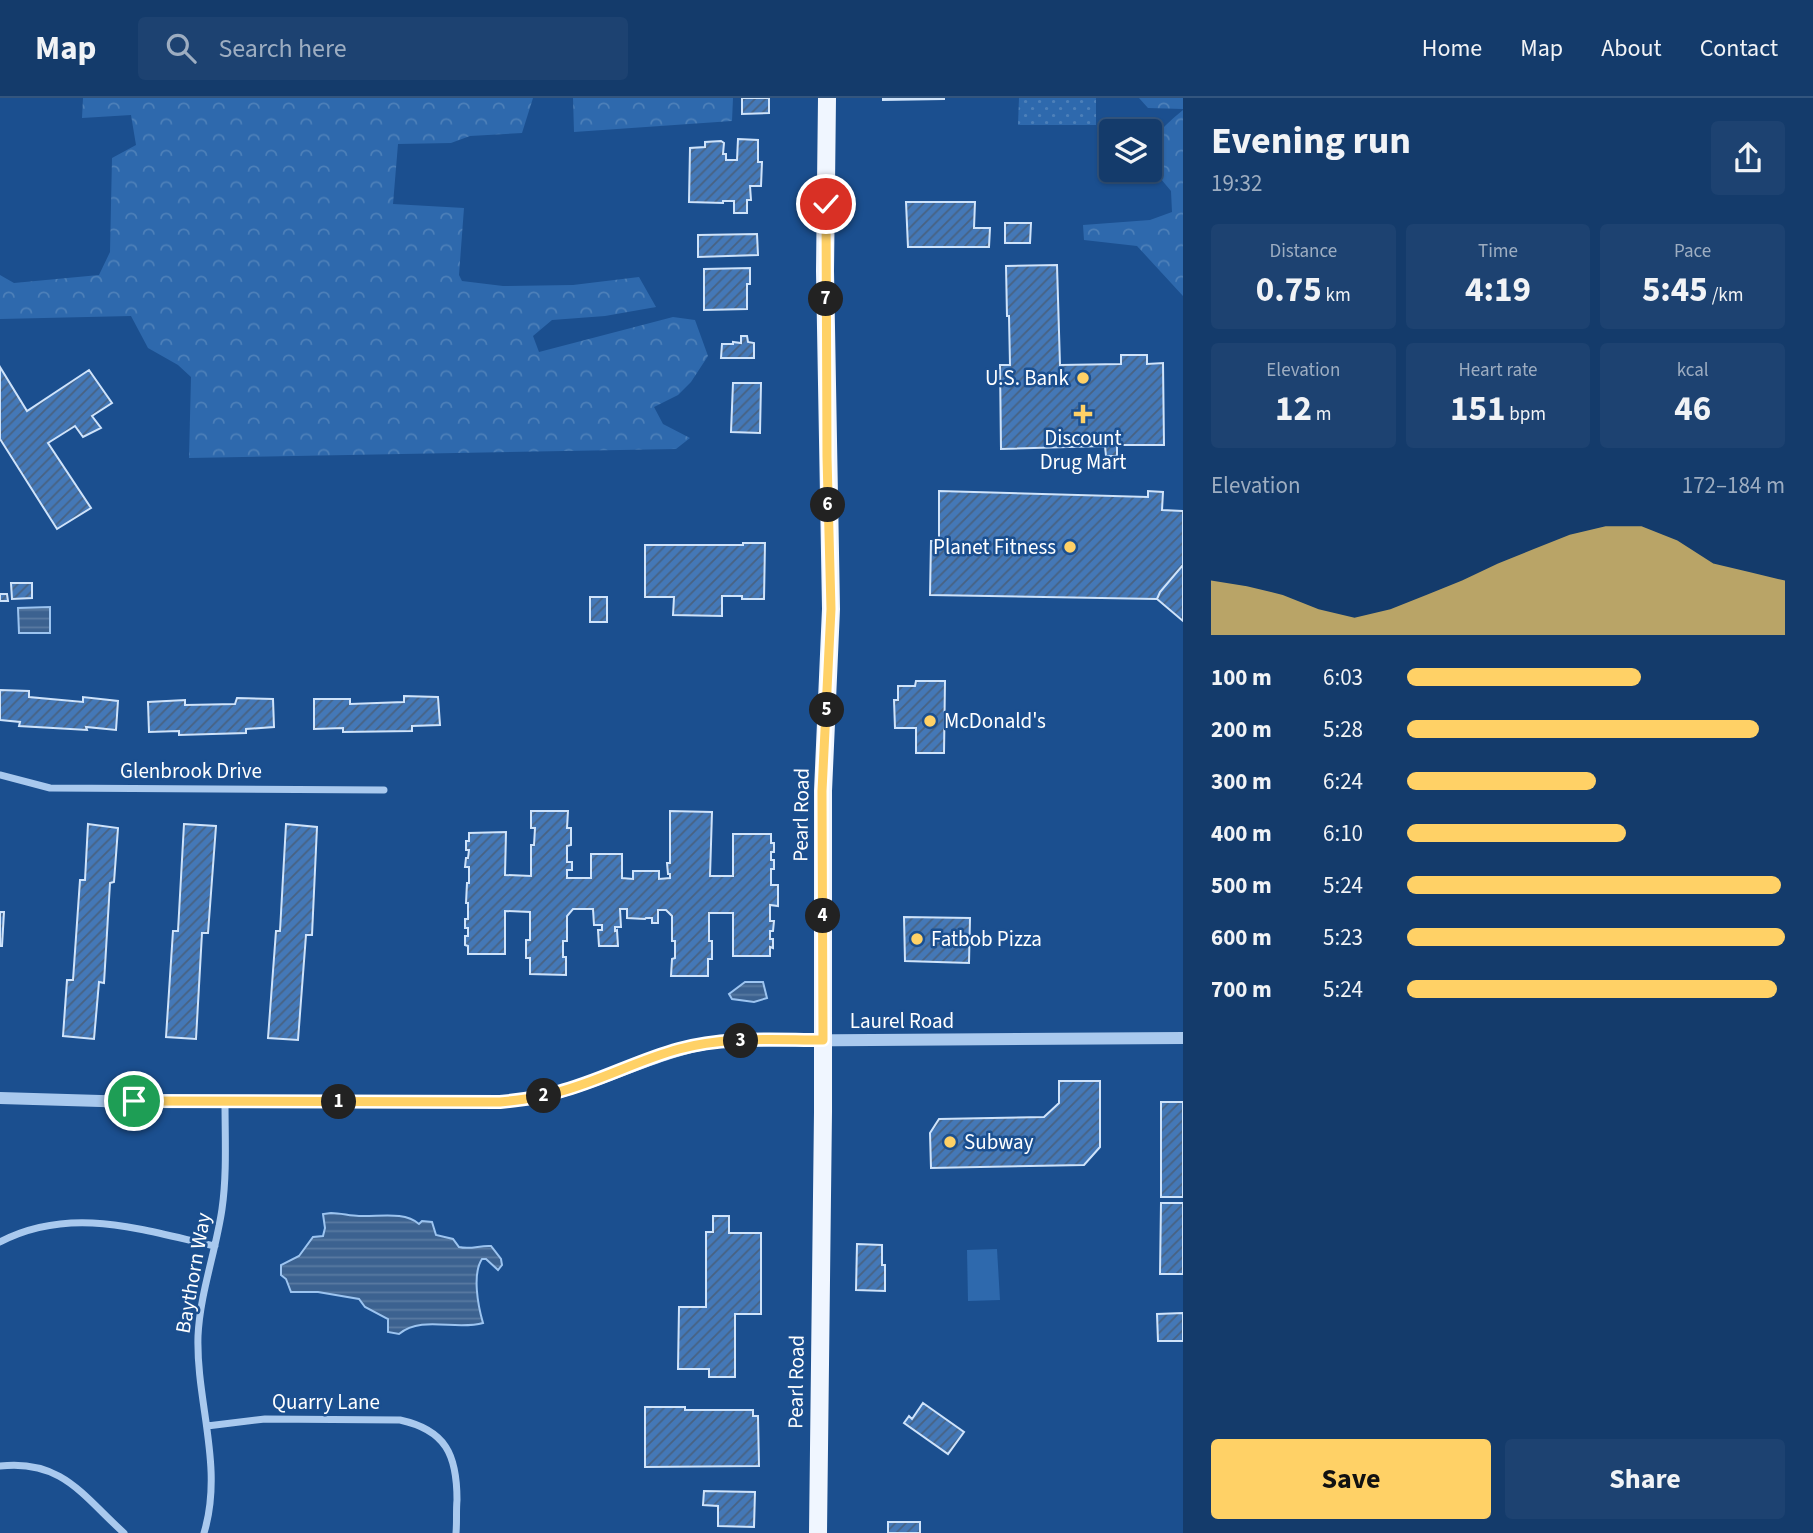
<!DOCTYPE html>
<meta charset="utf-8">
<style>
body{margin:0;font-family:"Source Sans 3",sans-serif;background:#1d4271;color:#f1f3f6;height:100vh;display:flex;flex-direction:column;font-size:26px;white-space:nowrap}
*{box-sizing:border-box;margin:0}
p{font-size:23px;color:#9dadc1}
.icon{flex:none;width:38px;height:38px;fill:none;stroke:currentColor;stroke-width:2;stroke-linecap:round;stroke-linejoin:round}
.map{position:relative;flex:1;overflow:hidden}
.panel{display:flex;flex-direction:column;background:#143b6b;width:630px}
.panel>*{flex:none}
.controls{position:absolute;left:1099px;top:21px;display:grid;gap:14px}
.controls a{display:grid;place-items:center;width:63px;height:63px;border-radius:7px;background:#143b6b;box-shadow:0 2px 5px #0004,0 0 0 2px #33557e;font-size:35px}
.pin{position:absolute;display:grid;place-items:center;width:60px;height:60px;color:#fff;margin:-30px;border:4px solid #fff;border-radius:50%;box-shadow:0 2px 7px #0007}
.km{position:absolute;width:35px;height:35px;margin:-18px;border-radius:50%;background:#222;color:#fff;font-size:19px;line-height:35px;text-align:center}
.round{display:grid;place-items:center;flex:none;width:74px;height:74px;border-radius:7px;background:#1d4271}
.summary{display:flex;align-items:center;justify-content:space-between;height:119px;padding:0 28px}
h1{font-size:38px;font-weight:700;line-height:52px}
.figures{display:grid;grid-template-columns:repeat(3,1fr);gap:10px;height:119px;padding:7px 28px}
.figures div{display:grid;align-content:center;border-radius:7px;background:#1d4271;text-align:center}
.figures b{font-size:35px;font-weight:700}
.figures small{font-size:19px;font-weight:400}
.figures p{font-size:19px}
.chart{height:196px;padding:14px 28px}
.chart p{display:flex;justify-content:space-between}
.chart svg{width:100%;height:126px;margin-top:7px;fill:#ffd166;opacity:.7}
.cta{display:flex;gap:14px;margin-top:auto;padding:14px 28px}
.cta a{flex:1;height:80px;border-radius:7px;background:#ffd166;color:#111;font-size:28px;font-weight:700;line-height:80px;text-align:center}
.cta a+a{background:#1d4271;color:#f1f3f6}
ul{padding:0 28px;list-style:none;font-size:23px}
li{display:grid;grid-template-columns:112px 84px 1fr;align-items:center;height:52px}
li i{height:18px;border-radius:9px;background:#ffd166}
header{display:flex;align-items:center;gap:42px;box-sizing:border-box;height:98px;padding:0 35px;background:#143b6b;border-bottom:2px solid #33557e}
header strong{font-size:33px}
nav{display:flex;gap:38px;margin-inline-start:auto;font-size:24px}
.search{width:490px;height:63px;background:#1d4271;display:flex;align-items:center;gap:18px;box-sizing:border-box;padding:0 24px;border-radius:7px;color:#9dadc1;font-size:26px}
main{display:flex;flex:1;min-height:0}
.map>svg:first-child{display:block}
.grass{fill:url(#grass-dots)}
.forest{fill:url(#forest-crowns)}
.pitch{fill:#2e69ad}
.water{fill:url(#water-rules);stroke:#9cc4f0;stroke-width:2}
.building{fill:url(#building-hatch);stroke:#cfe3fa;stroke-width:2}
.lines{fill:none;stroke-linecap:round;stroke-linejoin:round}
.minor{stroke:#a9c9ee;stroke-width:7}
.tertiary{stroke:#a9c9ee;stroke-width:12}
.primary{stroke:#f0f6ff;stroke-width:18}
.route-casing{stroke:#fff;stroke-width:14}
.route{stroke:#ffd166;stroke-width:9}
.poi-dot{fill:#ffd166;stroke:#1b4f8f;stroke-width:2.5}
.labels{text-anchor:middle;dominant-baseline:central;stroke-width:5;stroke-linejoin:round;paint-order:stroke}
.poi-label{font-size:21px;fill:#fff;stroke:#1b4f8f;text-anchor:start}
.street-label{font-size:21px;fill:#fff;stroke:#1b4f8f}
</style>
<header>
<strong>Map</strong>
<div class="search"><svg class="icon" aria-label="search" viewBox="0 0 24 24"><circle cx="10" cy="10" r="6"/><path d="M15 15l6 6"/></svg>Search here</div>
<nav><a>Home</a><a>Map</a><a>About</a><a>Contact</a></nav>
</header>
<main>
<div class="map">
<svg width="1183" height="1435" viewBox="0 0 1183 1435">
<defs>
<pattern id="grass-dots" width="8" height="8" patternUnits="userSpaceOnUse" patternTransform="scale(1.75)"><rect width="8" height="8" fill="#2e69ad"/><path d="M2 2h.1M6 6h.1" fill="none" stroke="#4d80b9" stroke-width="1.8" stroke-linecap="round"/></pattern>
<pattern id="forest-crowns" width="20" height="18" patternUnits="userSpaceOnUse" patternTransform="scale(1.75)"><rect width="20" height="18" fill="#2e69ad"/><path d="M2 6a3 3 0 1 1 6 0M12 15a3 3 0 1 1 6 0" fill="none" stroke="#4d80b9"/></pattern>
<pattern id="water-rules" width="6" height="5" patternUnits="userSpaceOnUse" patternTransform="scale(1.75)"><rect width="6" height="5" fill="#3c6290"/><path d="M0 2.5h6" fill="none" stroke="#597aa1"/></pattern>
<pattern id="building-hatch" width="6" height="6" patternUnits="userSpaceOnUse" patternTransform="scale(1.75)"><rect width="6" height="6" fill="#4478b7"/><path d="M-1 1l2-2M0 6l6-6M5 7l2-2" fill="none" stroke="#486282"/></pattern>
</defs>
<rect width="100%" height="100%" fill="#1b4f8f"/>
<path class="grass" d="M 1019,0 L 1096,0 L 1096,27 L 1018,27 Z"/>
<path class="forest" d="M 83,0 L 533,0 L 522,35 L 470,38 L 451,45 L 398,46 L 393,106 L 464,110 L 459,177 L 462,183 L 503,188 L 573,187 L 639,179 L 656,209 L 605,218 L 552,222 L 533,238 L 539,254 L 673,219 L 695,222 L 708,258 L 691,284 L 678,297 L 654,309 L 663,326 L 690,340 L 676,351 L 189,360 L 191,279 L 178,267 L 148,250 L 131,218 L 0,221 L 0,177 L 14,185 L 99,177 L 110,154 L 112,60 L 136,47 L 131,17 L 82,20 Z
M 573,0 L 733,0 L 732,23 L 574,34 Z
M 1139,0 L 1183,0 L 1183,11 L 1148,10 Z
M 1183,12 L 1183,198 L 1137,148 L 1084,142 L 1083,127 L 1150,122 L 1172,114 L 1171,93 L 1150,68 C 1150,38 1162,30 1183,12 Z"/>
<path class="pitch" d="M 997,1151 L 1000,1202 L 968,1203 L 967,1152 Z"/>
<path class="water" d="M 50,509 L 50,535 L 19,535 L 18,510 Z
M 745,884 L 763,884 L 767,900 L 754,904 L 732,901 L 729,896 Z
M 331,1115 C 341,1115 350,1118 359,1118 C 379,1119 404,1113 419,1126 L 422,1123 L 432,1124 L 436,1137 L 453,1141 L 459,1149 C 471,1152 480,1147 491,1148 L 501,1161 L 502,1167 L 498,1172 L 486,1161 L 482,1161 C 472,1176 478,1208 483,1225 C 456,1233 422,1217 399,1236 L 388,1234 L 388,1221 L 365,1209 L 359,1201 L 318,1194 L 291,1194 L 286,1181 L 281,1177 L 281,1167 L 299,1158 L 313,1139 L 323,1138 L 325,1130 L 323,1116 Z"/>
<path class="building" d="M 742,0 L 769,0 L 769,15 L 742,16 Z
M 883,0 L 944,0 L 944,1 L 883,2 Z
M 738,41 L 758,42 L 758,64 L 762,64 L 761,88 L 750,88 L 751,102 L 747,102 L 747,115 L 734,115 L 734,103 L 723,103 L 723,105 L 689,104 L 690,50 L 705,49 L 705,44 L 721,43 L 724,45 L 723,56 L 726,56 L 726,62 L 737,62 Z
M 906,104 L 975,104 L 974,130 L 990,130 L 989,149 L 908,149 Z
M 1005,125 L 1031,125 L 1030,145 L 1005,145 Z
M 757,136 L 758,157 L 698,159 L 698,137 Z
M 1057,167 L 1060,267 L 1121,266 L 1121,257 L 1147,257 L 1147,266 L 1163,265 L 1164,347 L 1117,347 L 1117,358 L 1106,358 L 1105,348 L 1001,351 L 1000,267 L 1010,267 L 1009,218 L 1007,218 L 1006,168 Z
M 750,170 L 750,186 L 747,186 L 747,211 L 704,212 L 704,171 Z
M 741,238 L 747,238 L 748,244 L 754,245 L 754,260 L 721,260 L 722,246 L 733,246 L 733,244 L 741,245 Z
M 0,269 L 27,313 L 89,272 L 112,305 L 92,318 L 101,330 L 83,339 L 75,328 L 48,345 L 91,410 L 57,431 L 0,341 Z
M 733,285 L 761,285 L 760,335 L 731,334 Z
M 939,393 L 1148,399 L 1148,393 L 1163,394 L 1162,412 L 1183,413 L 1183,467 L 1160,494 L 1157,501 L 930,497 L 931,443 L 939,443 Z
M 743,445 L 765,445 L 764,501 L 742,501 L 742,498 L 722,498 L 722,518 L 673,517 L 674,499 L 645,499 L 645,447 L 743,447 Z
M 1183,467 L 1183,523 L 1157,501 L 1160,494 Z
M 11,485 L 32,485 L 32,500 L 12,501 Z
M 0,496 L 7,496 L 8,503 L 0,503 Z
M 590,499 L 607,499 L 607,524 L 590,524 Z
M 916,583 L 945,583 L 944,655 L 916,655 L 916,630 L 895,630 L 894,602 L 898,602 L 898,588 L 915,588 Z
M 0,592 L 29,593 L 29,599 L 83,604 L 83,599 L 118,603 L 116,632 L 86,629 L 87,632 L 19,628 L 20,624 L 0,622 Z
M 404,598 L 438,599 L 440,627 L 412,628 L 412,633 L 343,634 L 343,630 L 314,631 L 314,601 L 350,601 L 350,606 L 404,604 Z
M 237,600 L 273,601 L 274,629 L 246,631 L 246,635 L 179,637 L 179,633 L 149,634 L 148,604 L 185,602 L 185,607 L 235,606 Z
M 531,713 L 568,713 L 567,730 L 571,730 L 571,747 L 567,748 L 567,764 L 572,764 L 572,772 L 567,772 L 567,780 L 591,780 L 591,756 L 622,756 L 622,780 L 633,781 L 633,773 L 659,773 L 659,781 L 670,780 L 670,776 L 668,776 L 667,765 L 670,765 L 670,713 L 712,714 L 710,778 L 733,778 L 733,736 L 771,736 L 771,745 L 774,745 L 774,754 L 771,754 L 771,762 L 774,762 L 774,771 L 771,771 L 771,787 L 778,787 L 778,808 L 770,807 L 770,823 L 774,823 L 773,833 L 770,833 L 770,841 L 773,841 L 773,850 L 770,849 L 770,858 L 733,858 L 733,815 L 709,815 L 709,843 L 712,843 L 712,861 L 708,861 L 708,878 L 671,878 L 672,861 L 675,860 L 675,843 L 672,843 L 672,818 L 666,812 L 658,812 L 658,825 L 652,825 L 652,820 L 646,820 L 645,821 L 627,820 L 627,811 L 620,811 L 621,829 L 615,829 L 615,833 L 617,832 L 618,848 L 599,848 L 598,832 L 602,832 L 602,827 L 594,827 L 593,811 L 573,811 L 567,818 L 567,843 L 563,843 L 563,859 L 566,859 L 566,877 L 530,876 L 530,860 L 526,860 L 526,842 L 530,842 L 530,814 L 505,813 L 505,856 L 468,856 L 468,848 L 465,847 L 465,838 L 468,838 L 468,830 L 465,830 L 465,821 L 468,821 L 468,805 L 466,805 L 467,785 L 469,785 L 469,769 L 465,769 L 466,760 L 468,760 L 469,752 L 466,752 L 466,743 L 469,743 L 469,735 L 506,734 L 505,777 L 531,778 L 531,747 L 534,747 L 535,730 L 531,730 Z
M 88,726 L 118,730 L 114,784 L 110,785 L 104,885 L 99,884 L 94,941 L 63,938 L 67,882 L 73,882 L 80,782 L 85,782 Z
M 184,726 L 216,728 L 208,835 L 202,835 L 196,941 L 166,939 L 173,833 L 178,833 Z
M 286,726 L 317,729 L 312,837 L 306,837 L 298,942 L 268,940 L 276,833 L 280,833 Z
M 0,814 L 4,814 L 2,848 L 0,848 Z
M 904,819 L 970,820 L 969,865 L 905,863 Z
M 1059,983 L 1100,983 L 1100,1049 L 1084,1067 L 931,1070 L 930,1035 L 939,1021 L 1044,1019 L 1059,1005 Z
M 1161,1004 L 1183,1004 L 1183,1099 L 1161,1099 Z
M 1161,1105 L 1183,1105 L 1183,1176 L 1160,1176 Z
M 713,1118 L 729,1118 L 729,1135 L 761,1135 L 761,1216 L 735,1216 L 735,1279 L 709,1279 L 709,1271 L 678,1271 L 679,1209 L 706,1209 L 706,1134 L 713,1134 Z
M 857,1146 L 882,1147 L 882,1167 L 885,1167 L 885,1193 L 856,1192 Z
M 1183,1215 L 1183,1243 L 1158,1243 L 1157,1216 Z
M 923,1305 L 964,1334 L 948,1356 L 904,1325 L 909,1318 L 912,1321 Z
M 645,1309 L 685,1309 L 685,1312 L 753,1312 L 753,1318 L 758,1318 L 759,1368 L 645,1369 Z
M 704,1393 L 755,1394 L 754,1429 L 718,1428 L 718,1408 L 703,1407 Z
M 888,1424 L 920,1424 L 920,1435 L 888,1435 Z"/>
<g class="lines">
<path class="minor" d="M 0,677 L 50,690 L 384,692
M 0,1144 C 71,1107 142,1132 215,1148
M 207,1328 L 265,1321 L 400,1322 C 446,1332 457,1357 457,1402 C 456,1413 457,1424 456,1435
M 0,1368 C 62,1361 83,1398 124,1435
M 204,1435 C 224,1369 196,1304 198,1238 C 200,1195 216,1153 222,1111 C 227,1076 225,1040 225,1004"/>
<path class="tertiary" d="M 0,1000 L 134,1004 L 501,1004 C 521,1002 540,1000 560,994 C 616,978 663,951 722,943 L 1183,940"/>
<path class="primary" d="M 818,1435 L 823,1014 L 823,693 L 831,511 L 825,173 L 827,0"/>
</g>
<g class="lines">
<g class="route-casing">
<path id="route" d="M 134,1003 L 500,1004 C 520,1002 539,1000 558,994 C 600,983 638,962 679,951 C 725,938 775,942 823,942 L 822,693 L 831,511 L 827,359 L 826,106"/>
</g>
<use href="#route" class="route"/>
</g>
<g class="poi-dot">
<circle cx="1083" cy="280" r="7"/>
<path d="M1079.5 305.5h7v7h7v7h-7v7h-7v-7h-7v-7h7z"/>
<circle cx="1070" cy="449" r="7"/>
<circle cx="930" cy="623" r="7"/>
<circle cx="917" cy="841" r="7"/>
<circle cx="950" cy="1044" r="7"/>
</g>
<g class="labels">
<g class="poi-label">
<text x="1069" y="280" text-anchor="end">U.S. Bank</text>
<text x="1083" y="340" text-anchor="middle">Discount<tspan x="1083" dy="24">Drug Mart</tspan></text>
<text x="1056" y="449" text-anchor="end">Planet Fitness</text>
<text x="944" y="623">McDonald's</text>
<text x="931" y="841">Fatbob Pizza</text>
<text x="964" y="1044">Subway</text>
</g>
<g class="street-label">
<text x="191" y="673">Glenbrook Drive</text>
<text transform="translate(801 717) rotate(-89)">Pearl Road</text>
<text x="902" y="923">Laurel Road</text>
<text transform="translate(193 1175) rotate(-80)">Baythorn Way</text>
<text transform="translate(796 1284) rotate(-89)">Pearl Road</text>
<text x="326" y="1304">Quarry Lane</text>
</g>
</g>
</svg>
<div class="controls">
<a><svg class="icon" aria-label="layers" viewBox="0 0 24 24"><path d="M12 4l9 5-9 5-9-5zM3 14l9 5 9-5"/></svg></a>
</div>
<div class="pin" style="left:134px;top:1003px;background:#1e9e55"><svg class="icon" aria-label="arrive" viewBox="0 0 24 24"><path d="M6 21V4h12l-3 4 3 4H6"/></svg></div>
<div class="pin" style="left:826px;top:106px;background:#d93025"><svg class="icon" aria-label="check" viewBox="0 0 24 24"><path d="M5 12l5 5 9-10"/></svg></div>
<b class="km" style="left:339px;top:1004px">1</b>
<b class="km" style="left:544px;top:998px">2</b>
<b class="km" style="left:741px;top:943px">3</b>
<b class="km" style="left:823px;top:818px">4</b>
<b class="km" style="left:827px;top:612px">5</b>
<b class="km" style="left:828px;top:407px">6</b>
<b class="km" style="left:826px;top:201px">7</b>
</div>
<section class="panel">
<div class="summary"><div><h1>Evening run</h1><p>19:32</p></div><a class="round"><svg class="icon" aria-label="share" viewBox="0 0 24 24"><path d="M12 15V3M7 8l5-5 5 5M5 13v7h14v-7"/></svg></a></div>
<div class="figures">
<div><p>Distance</p><b>0.75<small> km</small></b></div>
<div><p>Time</p><b>4:19</b></div>
<div><p>Pace</p><b>5:45<small> /km</small></b></div>
</div>
<div class="figures">
<div><p>Elevation</p><b>12<small> m</small></b></div>
<div><p>Heart rate</p><b>151<small> bpm</small></b></div>
<div><p>kcal</p><b>46</b></div>
</div>
<div class="chart"><p><span>Elevation</span>172–184 m</p>
<svg viewBox="0 0 160 44" preserveAspectRatio="none"><path d="M0 44V25L10 27L20 30L30 35L40 38L50 35L60 30L70 25L80 19L90 14L100 9L110 6L120 6L130 11L140 19L150 22L160 25V44z"/></svg>
</div>
<ul>
<li><b>100 m</b>6:03<i style="width:62%"></i></li>
<li><b>200 m</b>5:28<i style="width:93%"></i></li>
<li><b>300 m</b>6:24<i style="width:50%"></i></li>
<li><b>400 m</b>6:10<i style="width:58%"></i></li>
<li><b>500 m</b>5:24<i style="width:99%"></i></li>
<li><b>600 m</b>5:23<i style="width:100%"></i></li>
<li><b>700 m</b>5:24<i style="width:98%"></i></li>
</ul>
<div class="cta"><a>Save</a><a>Share</a></div>
</section>
</main>
